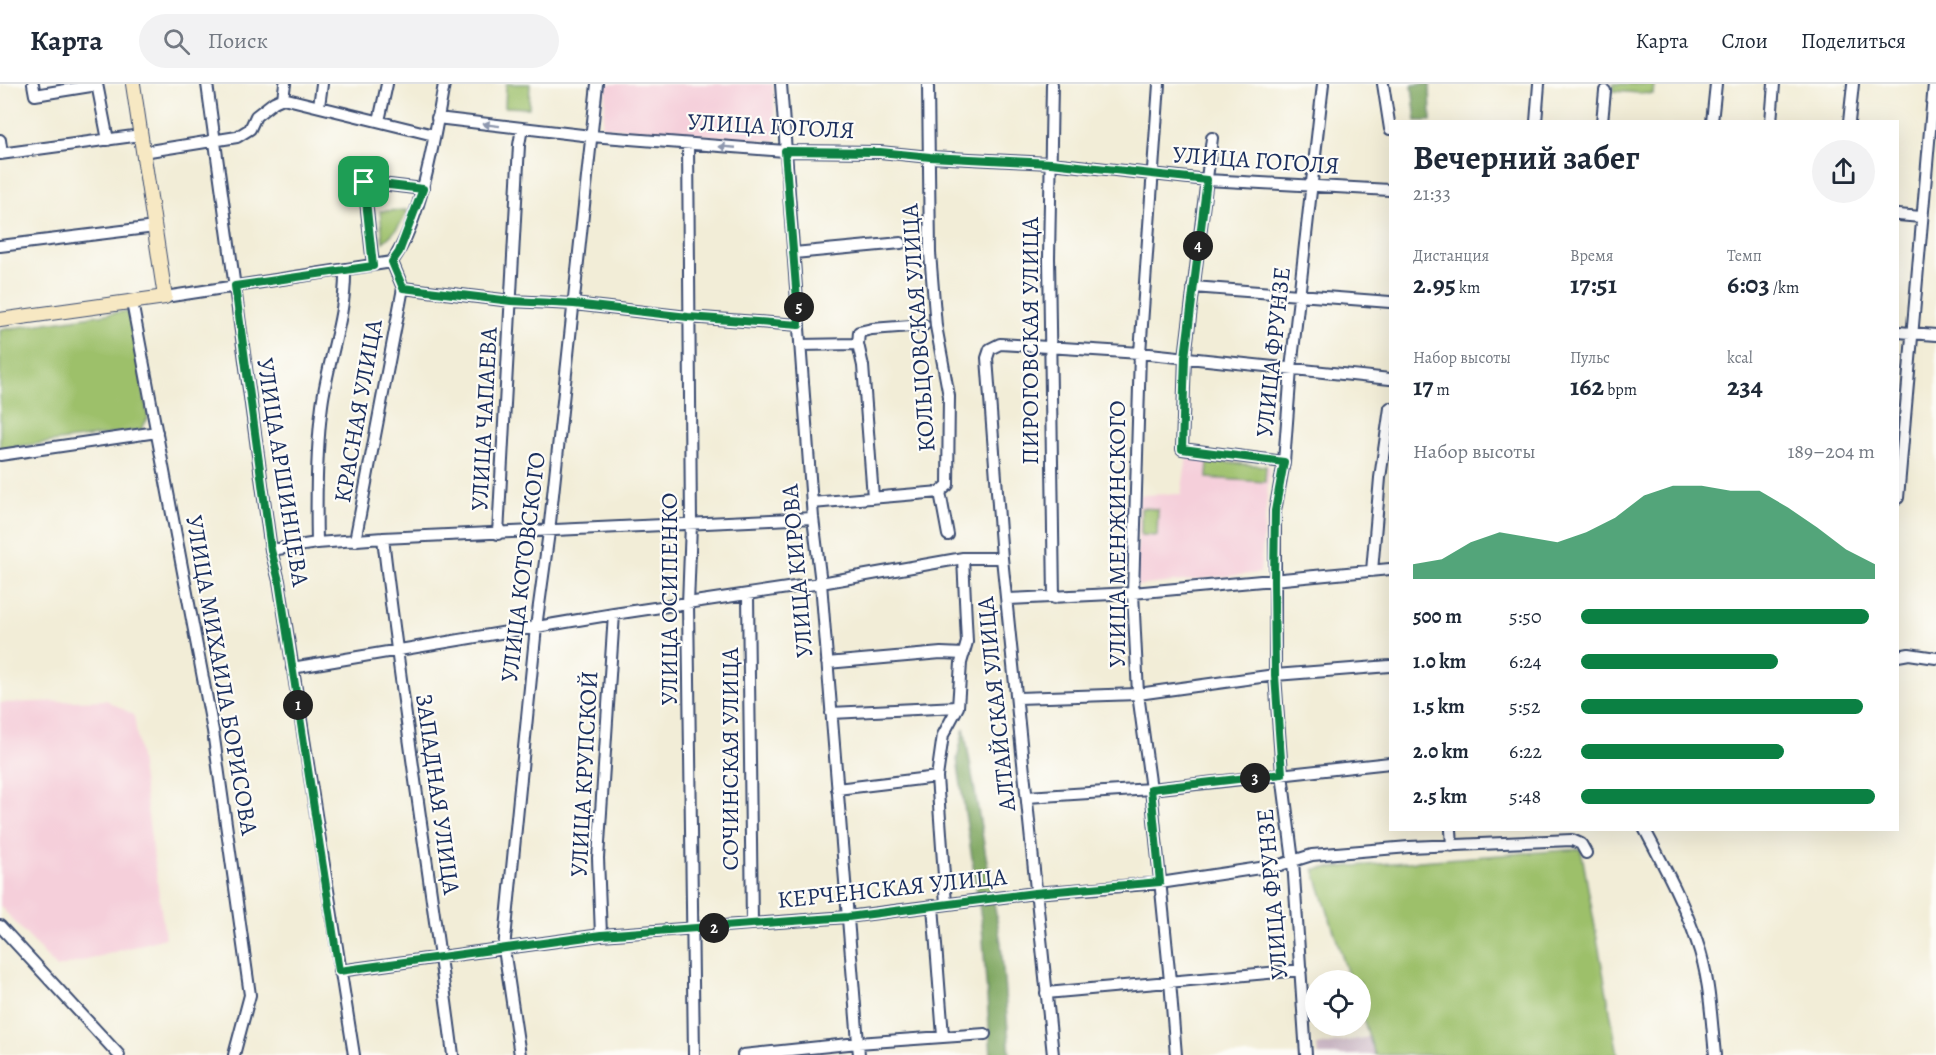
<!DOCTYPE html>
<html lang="ru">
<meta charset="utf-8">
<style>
body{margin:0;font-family:Alegreya,serif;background:#f2f2f3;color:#1f2937;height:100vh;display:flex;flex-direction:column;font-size:22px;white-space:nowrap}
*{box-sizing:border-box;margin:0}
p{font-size:20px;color:#747a83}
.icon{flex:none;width:33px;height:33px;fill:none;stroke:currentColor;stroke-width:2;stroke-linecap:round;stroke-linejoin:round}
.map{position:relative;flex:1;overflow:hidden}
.sheet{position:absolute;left:1389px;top:36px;width:510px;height:711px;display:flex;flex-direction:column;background:#fff;border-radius:0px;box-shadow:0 6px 24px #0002}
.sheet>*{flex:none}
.controls{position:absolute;left:1305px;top:886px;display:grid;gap:12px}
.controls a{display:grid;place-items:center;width:66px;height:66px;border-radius:50%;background:#fff;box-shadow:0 6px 24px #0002;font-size:30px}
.pin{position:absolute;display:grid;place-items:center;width:51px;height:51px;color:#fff;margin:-26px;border-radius:12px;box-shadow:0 3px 9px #0006}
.km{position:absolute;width:30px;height:30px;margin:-15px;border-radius:50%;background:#222;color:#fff;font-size:16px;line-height:30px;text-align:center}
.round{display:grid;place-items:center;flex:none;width:63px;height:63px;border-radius:32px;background:#f2f2f3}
.overview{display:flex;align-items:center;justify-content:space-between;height:102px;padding:0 24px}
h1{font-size:33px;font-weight:700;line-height:45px}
.stats{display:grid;grid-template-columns:repeat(3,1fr);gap:9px;height:102px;padding:6px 24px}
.stats div{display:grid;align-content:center}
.stats b{font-size:26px;font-weight:700}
.stats small{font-size:16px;font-weight:400}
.stats p{font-size:16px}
.chart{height:168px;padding:12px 24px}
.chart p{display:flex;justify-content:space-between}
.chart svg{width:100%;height:108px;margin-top:6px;fill:#0b8043;opacity:.7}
ul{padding:0 24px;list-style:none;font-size:20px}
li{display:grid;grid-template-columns:96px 72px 1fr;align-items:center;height:45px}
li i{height:15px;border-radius:8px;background:#0b8043}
header{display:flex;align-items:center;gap:36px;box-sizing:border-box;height:84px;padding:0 30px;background:#fff;border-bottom:2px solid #e0e1e3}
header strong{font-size:28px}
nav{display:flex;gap:33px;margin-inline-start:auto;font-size:21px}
.search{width:420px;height:54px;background:#f2f2f3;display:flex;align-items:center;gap:15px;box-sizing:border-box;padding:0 21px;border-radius:33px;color:#747a83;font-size:22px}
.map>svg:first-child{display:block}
.built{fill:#f5cfda}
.industrial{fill:#d1bdcb}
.green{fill:#9dc06a;stroke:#5c7864;stroke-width:1.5}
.forest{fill:#7ea65e;stroke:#4c6a5e;stroke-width:1.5}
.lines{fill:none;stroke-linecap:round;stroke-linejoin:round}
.street-casing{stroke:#3b4c70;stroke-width:14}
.secondary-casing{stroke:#3b4c70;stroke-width:16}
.street{stroke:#fff;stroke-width:10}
.secondary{stroke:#f7e8c3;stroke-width:14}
.oneway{fill:#8d97ae}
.route-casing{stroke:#fff;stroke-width:12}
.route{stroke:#0b8043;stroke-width:8}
.labels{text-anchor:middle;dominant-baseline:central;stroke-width:4.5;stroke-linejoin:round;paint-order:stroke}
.street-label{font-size:24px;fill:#1b2f5e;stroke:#fdfcf7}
</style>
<header>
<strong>Карта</strong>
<div class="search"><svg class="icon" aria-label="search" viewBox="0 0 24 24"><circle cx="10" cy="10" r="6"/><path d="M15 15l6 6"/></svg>Поиск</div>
<nav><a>Карта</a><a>Слои</a><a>Поделиться</a></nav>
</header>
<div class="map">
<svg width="1936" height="971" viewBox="0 0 1936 971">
<rect width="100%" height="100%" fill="#fdfcf7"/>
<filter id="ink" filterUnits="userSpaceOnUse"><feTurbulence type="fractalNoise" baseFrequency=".0167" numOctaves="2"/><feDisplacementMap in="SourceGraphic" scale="12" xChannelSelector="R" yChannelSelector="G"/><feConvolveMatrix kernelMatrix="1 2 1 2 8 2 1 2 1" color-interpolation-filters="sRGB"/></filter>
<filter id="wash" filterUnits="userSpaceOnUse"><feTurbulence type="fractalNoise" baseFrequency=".008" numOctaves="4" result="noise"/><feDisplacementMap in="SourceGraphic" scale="24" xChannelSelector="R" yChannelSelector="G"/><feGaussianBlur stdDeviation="1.35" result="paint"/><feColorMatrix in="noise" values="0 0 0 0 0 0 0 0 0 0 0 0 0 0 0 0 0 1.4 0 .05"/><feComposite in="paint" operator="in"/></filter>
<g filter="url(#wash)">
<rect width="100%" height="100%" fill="#f2edd7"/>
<path class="built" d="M 607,0 L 773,0 L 776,57 L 602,43 Z
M 1187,373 L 1270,382 L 1260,489 L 1136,502 L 1139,411 L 1181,410 Z
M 106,616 L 134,631 L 165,854 L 57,884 L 0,822 L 0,619 Z"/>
<path class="industrial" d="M 1369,953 L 1375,971 L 1318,971 L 1317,962 Z"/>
<path class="green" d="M 506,0 L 530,0 L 529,24 L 505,23 Z
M 1613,0 L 1654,0 L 1653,10 L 1613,7 Z
M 408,126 C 402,140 395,148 383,158 L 380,127 Z
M 126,227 L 132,237 L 148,334 L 141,346 L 0,365 L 0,246 Z
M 1208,377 L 1266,382 L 1265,398 L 1207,394 Z
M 1141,424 L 1158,425 L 1157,452 L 1141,451 Z
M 1581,765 L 1618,971 L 1375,971 L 1361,928 L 1360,897 L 1350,897 L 1314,785 Z"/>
<path class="forest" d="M 1430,0 L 1431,37 L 1416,37 L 1412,1 Z
M 964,644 L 1001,859 L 1010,971 L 991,971 L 982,841 L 957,675 Z"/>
</g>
<g filter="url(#ink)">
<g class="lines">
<g class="street-casing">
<path id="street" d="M 33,0 L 35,11 L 97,1
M 97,0 L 108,56
M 207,0 L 271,466 L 279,497 L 354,971
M 781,0 L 813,434 L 821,499 L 859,971
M 928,0 L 930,169 L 936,242 L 949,312 L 948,401 L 940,408 L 948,451
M 1052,0 L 1049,174 L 1054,514
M 1159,0 L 1140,269 L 1133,509 L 1138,610 L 1151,705 L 1170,897 L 1176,971
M 1383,0 L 1390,45
M 283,14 L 434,51
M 283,14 L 285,0
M 319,22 L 322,0
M 437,34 L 591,52 L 785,67 L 880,68 L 930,73 L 1051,79 L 1207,96 L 1390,106
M 379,37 L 387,0
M 1536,38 L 1539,0
M 1602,38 L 1605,7
M 1712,38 L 1716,0
M 1771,38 L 1774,0
M 1849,38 L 1853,0
M 1212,54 L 1185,273 L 1182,365 L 1284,378
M 0,56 L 2,70
M 688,60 L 691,440 L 688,520 L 694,971
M 143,68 L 237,53 L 250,45 L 256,32 L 274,18 L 283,14
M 0,70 L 141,51
M 1898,131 L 1921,133
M 0,162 L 155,143
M 794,169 L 901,159
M 392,178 L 403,204 L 511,217 L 574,220 L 688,233 L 799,241
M 392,178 C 422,135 435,52 444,0
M 373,181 L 364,98 L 423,105
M 1193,203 L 1390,218
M 165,213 L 392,178
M 132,218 L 213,647 L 250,911 L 234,971
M 1898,248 L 1936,251
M 858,260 L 863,282 L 873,413
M 800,261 L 858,260 L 859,248 L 872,245 L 924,241
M 0,371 L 157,348
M 1898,414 L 1934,0
M 812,419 L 940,408
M 498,450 L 519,61 L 522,44
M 383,454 C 403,627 431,798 453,971
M 355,457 L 403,204
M 317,459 C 316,413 316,367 322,321 C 328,275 346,233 345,186
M 271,466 L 317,459 L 383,454 L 813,434
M 1372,487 L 1380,394 L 1390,324
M 748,511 L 752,839
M 1008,515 L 1133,509 L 1390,485
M 1898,572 L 1909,570 L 1936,574
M 827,579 L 941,569 L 964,570
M 292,584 L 614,530 L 821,499 L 963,474 L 1002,474
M 1018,614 L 1138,610 L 1275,591 L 1390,582
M 831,629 L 958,623
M 837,705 L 937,693
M 1027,713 L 1151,705 L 1390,679
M 1451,746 L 1452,762
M 1645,746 C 1664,782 1684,819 1697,858 C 1710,894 1711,933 1715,971
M 946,820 L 937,693 L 943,651 L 958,623 L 961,579 L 967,558 L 963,474
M 933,822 L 943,952
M 0,842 L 119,971
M 601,851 L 598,774 L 614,530
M 339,887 L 601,851 L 847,833 L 1035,809 L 1160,799 L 1280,781 L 1312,771 L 1409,763 L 1572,756 L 1581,760 L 1586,769
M 1046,909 L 1301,886
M 520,971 L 504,865 L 536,543 L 549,448 L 597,0
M 743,971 L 858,959 L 985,950
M 1053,971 L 1002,474 L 987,274 L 990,265 L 1000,260 L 1140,269 L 1390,295
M 1306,971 L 1293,777 L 1282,690 L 1275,591 L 1275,427 L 1284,378 L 1291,285 L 1323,0"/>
</g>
<g class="secondary-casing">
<path id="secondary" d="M 0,236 L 165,213 L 133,0"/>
</g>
<use href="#street" class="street"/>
<use href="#secondary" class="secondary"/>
</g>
<defs><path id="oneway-solid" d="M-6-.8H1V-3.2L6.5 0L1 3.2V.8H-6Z" transform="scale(1.5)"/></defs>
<g class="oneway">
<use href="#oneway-solid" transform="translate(491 41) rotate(-173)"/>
<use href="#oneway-solid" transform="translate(727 63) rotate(-175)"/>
</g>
</g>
<g class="lines" filter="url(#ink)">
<g class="route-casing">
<path id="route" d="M 785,67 L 880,68 L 930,73 L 1051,79 L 1207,96 L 1185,273 L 1182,365 L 1284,378 L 1275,427 L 1274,496 L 1275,591 L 1282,690 L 1151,705 L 1160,798 L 1035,809 L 848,833 L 601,851 L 339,887 L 279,497 L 271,466 L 235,202 L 373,182 L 364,98 L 423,105 L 399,168 L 392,178 L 403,204 L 511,217 L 574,220 L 688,233 L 799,241 Z"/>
</g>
<use href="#route" class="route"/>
</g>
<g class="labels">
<g class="street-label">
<text transform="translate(771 42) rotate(3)">УЛИЦА ГОГОЛЯ</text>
<text transform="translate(1256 76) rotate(4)">УЛИЦА ГОГОЛЯ</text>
<text transform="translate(918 244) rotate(-94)">КОЛЬЦОВСКАЯ УЛИЦА</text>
<text transform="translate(1030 257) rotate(-90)">ПИРОГОВСКАЯ УЛИЦА</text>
<text transform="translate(1273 268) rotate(-84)">УЛИЦА ФРУНЗЕ</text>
<text transform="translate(358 327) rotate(-80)">КРАСНАЯ УЛИЦА</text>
<text transform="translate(484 335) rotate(-87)">УЛИЦА ЧАПАЕВА</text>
<text transform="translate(283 388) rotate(81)">УЛИЦА АРШИНЦЕВА</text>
<text transform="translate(1117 450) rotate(-90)">УЛИЦА МЕНЖИНСКОГО</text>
<text transform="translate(523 483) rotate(-83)">УЛИЦА КОТОВСКОГО</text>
<text transform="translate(797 487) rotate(-95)">УЛИЦА КИРОВА</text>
<text transform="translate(669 515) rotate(-90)">УЛИЦА ОСИПЕНКО</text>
<text transform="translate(222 591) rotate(80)">УЛИЦА МИХАИЛА БОРИСОВА</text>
<text transform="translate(996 620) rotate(-96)">АЛТАЙСКАЯ УЛИЦА</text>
<text transform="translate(730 675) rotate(-90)">СОЧИНСКАЯ УЛИЦА</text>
<text transform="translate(584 690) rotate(-87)">УЛИЦА КРУПСКОЙ</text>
<text transform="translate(438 710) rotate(82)">ЗАПАДНАЯ УЛИЦА</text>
<text transform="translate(892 804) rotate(-6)">КЕРЧЕНСКАЯ УЛИЦА</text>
<text transform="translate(1272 810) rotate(-95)">УЛИЦА ФРУНЗЕ</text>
</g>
</g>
</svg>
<div class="controls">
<a><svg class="icon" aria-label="locate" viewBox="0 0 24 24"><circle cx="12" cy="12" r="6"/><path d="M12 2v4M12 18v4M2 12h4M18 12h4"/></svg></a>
</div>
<div class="pin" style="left:364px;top:98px;background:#1e9e55"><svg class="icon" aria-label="arrive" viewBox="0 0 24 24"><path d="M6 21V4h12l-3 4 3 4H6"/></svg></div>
<b class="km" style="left:298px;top:621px">1</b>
<b class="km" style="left:714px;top:844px">2</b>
<b class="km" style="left:1255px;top:694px">3</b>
<b class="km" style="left:1198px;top:162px">4</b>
<b class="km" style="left:799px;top:223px">5</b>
<section class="sheet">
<div class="overview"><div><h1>Вечерний забег</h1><p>21:33</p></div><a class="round"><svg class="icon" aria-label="share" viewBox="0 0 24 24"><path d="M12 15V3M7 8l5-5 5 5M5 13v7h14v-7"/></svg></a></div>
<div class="stats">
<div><p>Дистанция</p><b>2.95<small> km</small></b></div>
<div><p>Время</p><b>17:51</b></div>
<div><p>Темп</p><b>6:03<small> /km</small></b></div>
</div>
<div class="stats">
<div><p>Набор высоты</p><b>17<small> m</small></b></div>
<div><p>Пульс</p><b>162<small> bpm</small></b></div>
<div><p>kcal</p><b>234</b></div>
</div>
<div class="chart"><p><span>Набор высоты</span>189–204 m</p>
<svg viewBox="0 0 160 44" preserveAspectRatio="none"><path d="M0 44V38L10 36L20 29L30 25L40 27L50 29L60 25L70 19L80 10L90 6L100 6L110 8L120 8L130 15L140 23L150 32L160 38V44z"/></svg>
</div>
<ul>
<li><b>500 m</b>5:50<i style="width:98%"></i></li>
<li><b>1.0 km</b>6:24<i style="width:67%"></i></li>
<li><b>1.5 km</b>5:52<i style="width:96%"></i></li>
<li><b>2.0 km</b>6:22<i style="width:69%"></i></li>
<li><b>2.5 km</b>5:48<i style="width:100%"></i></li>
</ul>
</section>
</div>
